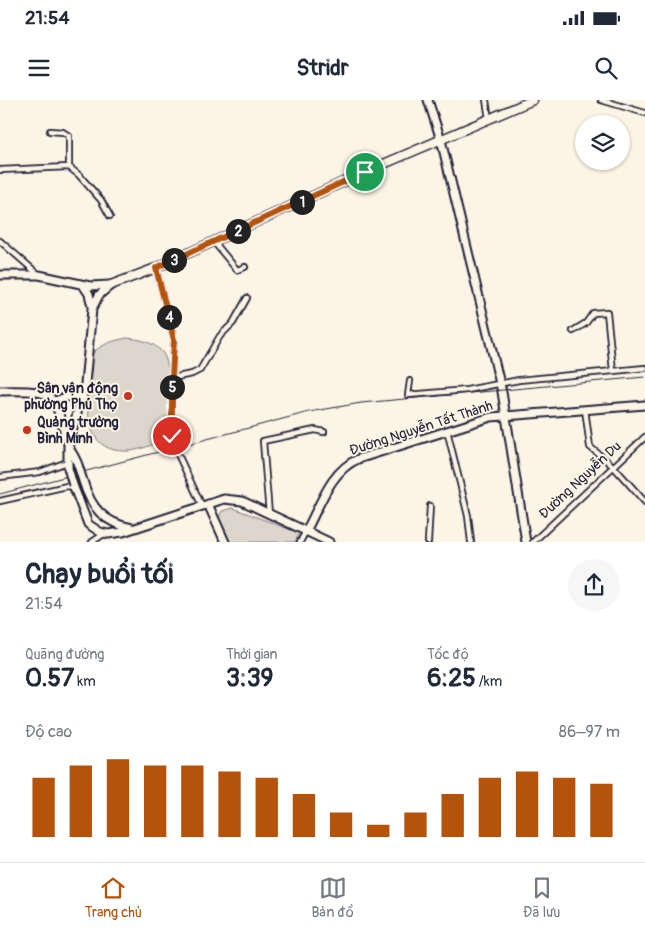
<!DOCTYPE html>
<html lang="vi">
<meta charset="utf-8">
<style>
body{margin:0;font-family:Pangolin,sans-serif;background:#f6f6f7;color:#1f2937;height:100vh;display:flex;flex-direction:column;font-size:19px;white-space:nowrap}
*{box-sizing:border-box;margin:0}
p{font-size:16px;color:#747a83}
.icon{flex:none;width:28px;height:28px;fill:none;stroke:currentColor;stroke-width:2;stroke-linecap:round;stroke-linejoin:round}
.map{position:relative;height:442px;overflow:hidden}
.sheet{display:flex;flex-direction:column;background:#fff;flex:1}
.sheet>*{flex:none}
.controls{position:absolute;left:575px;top:15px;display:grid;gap:10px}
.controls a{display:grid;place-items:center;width:55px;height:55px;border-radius:50%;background:#fff;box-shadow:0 1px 4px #0004;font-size:25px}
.pin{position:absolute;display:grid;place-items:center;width:42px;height:42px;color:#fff;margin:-21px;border:2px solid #fff;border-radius:50%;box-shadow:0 1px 5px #0007}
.km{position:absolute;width:25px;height:25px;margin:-12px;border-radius:50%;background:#222;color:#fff;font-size:14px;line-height:25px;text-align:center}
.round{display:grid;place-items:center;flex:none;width:52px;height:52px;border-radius:26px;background:#f6f6f7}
.overview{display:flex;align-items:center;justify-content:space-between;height:85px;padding:0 25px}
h1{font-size:28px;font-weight:700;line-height:38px}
.figures{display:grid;grid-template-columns:repeat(3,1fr);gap:8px;height:85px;padding:5px 25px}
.figures div{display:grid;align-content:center}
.figures b{font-size:25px;font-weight:700}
.figures small{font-size:14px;font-weight:400}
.figures p{font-size:14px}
.chart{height:140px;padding:10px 25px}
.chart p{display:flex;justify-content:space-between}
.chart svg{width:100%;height:90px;margin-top:5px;stroke:#b45309;stroke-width:6}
.status{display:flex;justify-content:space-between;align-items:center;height:35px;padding:0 25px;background:#fff;direction:ltr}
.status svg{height:14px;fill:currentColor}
header{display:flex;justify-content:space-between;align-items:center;height:65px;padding:0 25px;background:#fff;font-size:22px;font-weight:700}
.tabs{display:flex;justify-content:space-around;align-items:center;height:70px;border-top:1px solid #e0e1e3;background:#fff;font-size:14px;color:#747a83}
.tabs a{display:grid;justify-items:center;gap:2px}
.tabs .current{color:#b45309}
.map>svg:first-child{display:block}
.green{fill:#dcd6cc;stroke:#7f7c84}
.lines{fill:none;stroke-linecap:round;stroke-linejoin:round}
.street-casing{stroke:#22223b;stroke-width:8}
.secondary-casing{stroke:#22223b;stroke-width:11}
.primary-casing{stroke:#22223b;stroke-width:11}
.street{stroke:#fcf5e5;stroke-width:4.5}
.secondary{stroke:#fcf5e5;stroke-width:7}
.primary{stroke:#fcf5e5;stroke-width:8}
.rail{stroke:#22223b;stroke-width:1}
.secondary-bridge-casing{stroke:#22223b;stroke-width:11;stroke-linecap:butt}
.secondary-bridge{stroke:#fcf5e5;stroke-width:7}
.route-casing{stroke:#fff;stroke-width:10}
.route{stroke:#b45309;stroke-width:6}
.poi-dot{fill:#c8321e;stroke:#fcf5e5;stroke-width:2}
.labels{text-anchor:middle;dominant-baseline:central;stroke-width:4;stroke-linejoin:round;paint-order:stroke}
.poi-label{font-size:14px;font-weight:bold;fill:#22223b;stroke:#fcf5e5;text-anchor:end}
.street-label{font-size:14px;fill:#22223b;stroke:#fcf5e5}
</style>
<div class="status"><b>21:54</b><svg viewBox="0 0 49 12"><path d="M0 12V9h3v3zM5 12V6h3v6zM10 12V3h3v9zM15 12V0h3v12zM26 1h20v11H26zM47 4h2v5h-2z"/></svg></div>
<header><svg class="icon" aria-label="menu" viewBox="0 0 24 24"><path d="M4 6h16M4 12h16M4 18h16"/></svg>Stridr<svg class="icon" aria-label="search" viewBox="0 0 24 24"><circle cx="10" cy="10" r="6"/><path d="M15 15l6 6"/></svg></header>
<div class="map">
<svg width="645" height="442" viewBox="0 0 645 442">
<rect width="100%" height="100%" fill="#fcf5e5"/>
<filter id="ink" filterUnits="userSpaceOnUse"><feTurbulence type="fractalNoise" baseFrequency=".02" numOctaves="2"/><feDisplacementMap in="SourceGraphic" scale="10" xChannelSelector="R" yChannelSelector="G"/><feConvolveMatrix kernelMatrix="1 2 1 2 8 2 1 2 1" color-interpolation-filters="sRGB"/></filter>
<g filter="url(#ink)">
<path class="green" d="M 127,238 C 139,239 154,242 162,252 C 174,265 170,327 161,342 C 150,345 138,351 128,351 C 87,353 87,316 88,287 C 89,275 86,259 95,251 C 104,243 116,240 127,238 Z
M 233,408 L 299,433 L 295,442 L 229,442 C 223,432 215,422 222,411 Z"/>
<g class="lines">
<g class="street-casing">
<path id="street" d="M 486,0 L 489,19
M 601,0 L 645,13
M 50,31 L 63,32 L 69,36 L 69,67
M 0,70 L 69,67 L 79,75 L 101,100 L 110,116
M 0,141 L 38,174
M 214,142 L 237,170 L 245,167
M 156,168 L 174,240 L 172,278 L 172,336 L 175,348 L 202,406
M 573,231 L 586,223 L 593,213 L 607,212 L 613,271
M 172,278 L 192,274 L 200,270 L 220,236 L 233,223 L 247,198
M 410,281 L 408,295 L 467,290 L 519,280 L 645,268
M 585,309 L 590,347 L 613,366 L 645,402
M 447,330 L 468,416 L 471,442
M 0,377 L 40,372 L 67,362
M 0,401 L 67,386 L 74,387
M 269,414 L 263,341 L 315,330 L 324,332
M 92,442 L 104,434
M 300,442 L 306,431
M 428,442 L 430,406
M 533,442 L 645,337"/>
</g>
<g class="secondary-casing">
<path id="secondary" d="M 428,0 L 441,40 L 502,292 L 526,442
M 0,175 L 39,175 L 90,186 L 110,185
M 83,185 L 89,194 L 92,207
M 0,291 C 59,290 52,292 68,344 C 70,351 76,358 78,365
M 55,301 L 66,297 L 83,297
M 68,368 L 68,346 L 85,284 L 92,209 L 99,195 L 111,185
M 83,381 C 91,408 104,423 132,428
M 73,385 L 88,424 L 100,432 L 108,434 L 123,432 L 224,399 L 242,401 L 329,442
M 208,404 L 225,442
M 306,431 C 320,406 330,371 358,359 L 491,317 L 645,305"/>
</g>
<g class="primary-casing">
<path id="primary" d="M 111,185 L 156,168 L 365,72 L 533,0"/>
</g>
<use href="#street" class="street"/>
<use href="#secondary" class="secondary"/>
<use href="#primary" class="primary"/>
<path class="rail" d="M 0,394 L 309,312 L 361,303 L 645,277"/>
<g class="secondary-bridge-casing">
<path id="secondary-bridge" d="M 78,365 L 83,381
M 68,368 L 73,385"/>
</g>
<use href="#secondary-bridge" class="secondary-bridge"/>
</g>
</g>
<g class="lines" filter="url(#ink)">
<g class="route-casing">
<path id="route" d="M 172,336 L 172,278 L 174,240 L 156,168 L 365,72"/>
</g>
<use href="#route" class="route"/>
</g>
<g class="poi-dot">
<circle cx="128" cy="296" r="5"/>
<circle cx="27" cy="330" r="5"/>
</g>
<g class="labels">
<g class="poi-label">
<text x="118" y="288">Sân vận động<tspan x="118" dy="16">phường Phú Thọ</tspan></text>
<text x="37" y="322" text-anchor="start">Quảng trường<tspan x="37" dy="16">Bình Minh</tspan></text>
</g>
<g class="street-label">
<text transform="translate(421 328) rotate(-18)">Đường Nguyễn Tất Thành</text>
<text transform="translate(580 380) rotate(-43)">Đường Nguyễn Du</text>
</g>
</g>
</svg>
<div class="controls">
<a><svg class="icon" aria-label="layers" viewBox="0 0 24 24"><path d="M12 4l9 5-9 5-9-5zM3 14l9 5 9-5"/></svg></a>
</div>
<div class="pin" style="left:365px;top:72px;background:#1e9e55"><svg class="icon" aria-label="arrive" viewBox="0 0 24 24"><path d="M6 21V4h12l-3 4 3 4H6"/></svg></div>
<div class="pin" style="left:172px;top:336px;background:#d93025"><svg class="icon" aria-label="check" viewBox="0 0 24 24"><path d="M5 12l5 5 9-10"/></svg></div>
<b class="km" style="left:302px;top:102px">1</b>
<b class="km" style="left:238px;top:131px">2</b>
<b class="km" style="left:174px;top:160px">3</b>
<b class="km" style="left:169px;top:217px">4</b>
<b class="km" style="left:172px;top:287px">5</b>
</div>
<section class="sheet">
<div class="overview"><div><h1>Chạy buổi tối</h1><p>21:54</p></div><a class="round"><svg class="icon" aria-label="share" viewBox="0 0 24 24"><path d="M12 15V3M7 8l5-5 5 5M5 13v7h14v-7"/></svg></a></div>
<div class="figures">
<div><p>Quãng đường</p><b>0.57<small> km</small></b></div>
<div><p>Thời gian</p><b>3:39</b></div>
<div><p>Tốc độ</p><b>6:25<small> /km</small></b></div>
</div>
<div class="chart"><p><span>Độ cao</span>86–97 m</p>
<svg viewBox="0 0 160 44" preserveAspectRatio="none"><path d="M5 44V15M15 44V9M25 44V6M35 44V9M45 44V9M55 44V12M65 44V15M75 44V23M85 44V32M95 44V38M105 44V32M115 44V23M125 44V15M135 44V12M145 44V15M155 44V18"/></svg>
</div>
</section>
<nav class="tabs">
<a class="current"><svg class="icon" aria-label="home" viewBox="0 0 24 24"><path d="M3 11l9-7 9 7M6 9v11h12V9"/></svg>Trang chủ</a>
<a><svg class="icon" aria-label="map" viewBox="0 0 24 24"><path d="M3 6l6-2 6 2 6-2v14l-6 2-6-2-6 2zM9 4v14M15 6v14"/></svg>Bản đồ</a>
<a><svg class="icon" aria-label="saved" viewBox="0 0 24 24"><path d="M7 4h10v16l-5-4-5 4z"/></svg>Đã lưu</a>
</nav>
